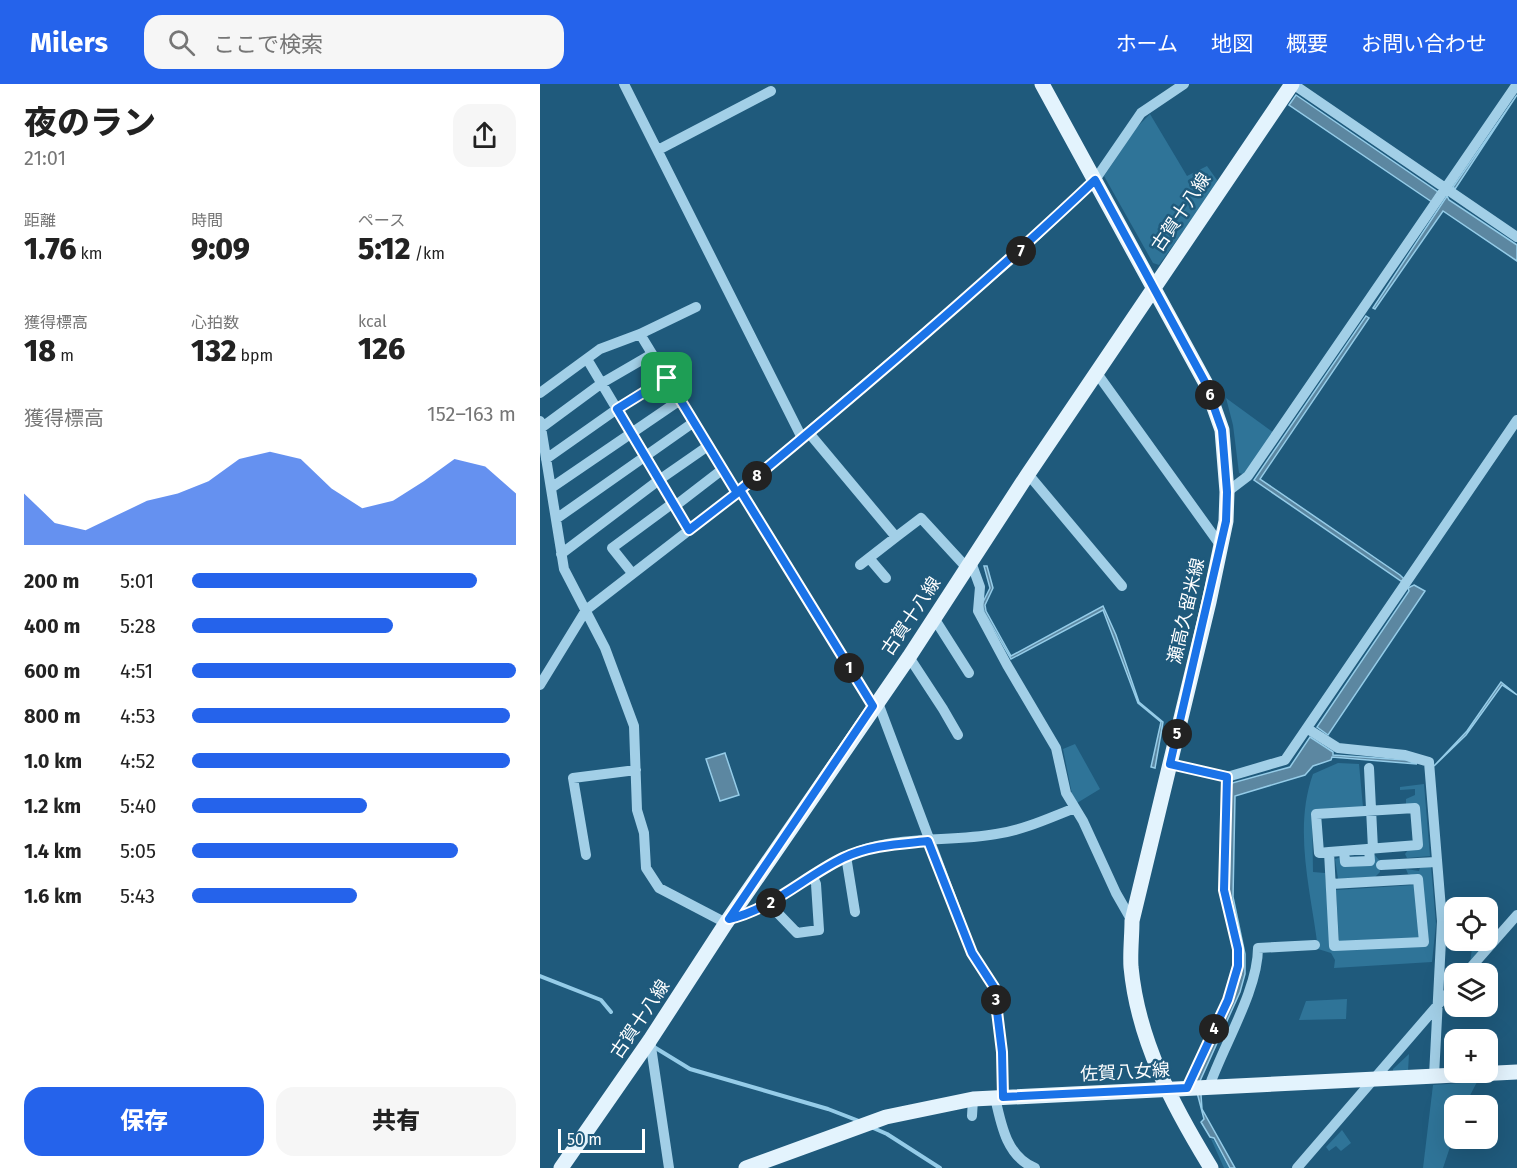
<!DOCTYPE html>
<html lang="ja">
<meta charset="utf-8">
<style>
body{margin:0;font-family:"Fira Sans","Noto Sans JP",sans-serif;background:#f6f6f6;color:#222;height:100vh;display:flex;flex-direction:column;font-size:22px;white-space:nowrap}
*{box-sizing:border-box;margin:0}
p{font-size:20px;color:#767676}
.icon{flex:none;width:33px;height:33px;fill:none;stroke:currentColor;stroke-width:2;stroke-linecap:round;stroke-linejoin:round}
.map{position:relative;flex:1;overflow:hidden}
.sheet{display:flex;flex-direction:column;background:#fff;width:540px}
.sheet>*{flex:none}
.buttons{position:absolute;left:904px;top:813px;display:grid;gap:12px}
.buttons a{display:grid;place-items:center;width:54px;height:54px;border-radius:12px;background:#fff;box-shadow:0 6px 24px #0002;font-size:30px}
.scale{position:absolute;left:18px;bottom:15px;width:87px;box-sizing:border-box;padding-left:6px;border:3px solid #fff;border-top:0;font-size:16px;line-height:21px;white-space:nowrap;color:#fff;-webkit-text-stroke:4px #1f5a7c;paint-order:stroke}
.pin{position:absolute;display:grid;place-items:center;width:51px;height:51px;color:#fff;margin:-26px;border-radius:12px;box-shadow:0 3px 9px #0006}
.km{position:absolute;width:30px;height:30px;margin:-15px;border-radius:50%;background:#222;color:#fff;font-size:16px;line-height:30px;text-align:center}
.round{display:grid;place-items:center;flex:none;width:63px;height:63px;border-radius:18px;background:#f6f6f6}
.overview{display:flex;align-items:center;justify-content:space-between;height:102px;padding:0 24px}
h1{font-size:33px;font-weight:800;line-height:45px}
.metrics{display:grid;grid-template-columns:repeat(3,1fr);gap:9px;height:102px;padding:6px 24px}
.metrics div{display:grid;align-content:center}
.metrics b{font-size:30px;font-weight:800}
.metrics small{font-size:16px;font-weight:400}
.metrics p{font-size:16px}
.chart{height:168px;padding:12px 24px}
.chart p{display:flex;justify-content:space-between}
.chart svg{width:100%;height:108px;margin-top:6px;fill:#2563eb;opacity:.7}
.action{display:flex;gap:12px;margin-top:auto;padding:12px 24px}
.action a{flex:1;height:69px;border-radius:18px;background:#2563eb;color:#fff;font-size:24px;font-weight:800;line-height:69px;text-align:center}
.action a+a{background:#f6f6f6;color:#222}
ul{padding:0 24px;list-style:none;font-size:20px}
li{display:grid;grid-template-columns:96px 72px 1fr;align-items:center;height:45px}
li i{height:15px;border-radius:8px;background:#2563eb}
header{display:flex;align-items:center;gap:36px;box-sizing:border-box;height:84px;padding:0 30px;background:#2563eb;color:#fff}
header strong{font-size:28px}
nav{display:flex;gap:33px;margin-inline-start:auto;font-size:21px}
.search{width:420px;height:54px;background:#f6f6f6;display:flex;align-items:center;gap:15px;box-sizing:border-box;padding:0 21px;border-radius:18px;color:#767676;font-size:22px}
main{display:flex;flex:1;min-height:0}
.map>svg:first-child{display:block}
.green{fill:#2f7498}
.water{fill:#5c87a1;stroke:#95cce8;stroke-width:1.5}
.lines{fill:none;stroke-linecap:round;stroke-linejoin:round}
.stream{stroke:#95cce8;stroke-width:4}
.minor{stroke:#a2cfe7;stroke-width:10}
.major{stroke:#e3f3fd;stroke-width:15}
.route-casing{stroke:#fff;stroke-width:12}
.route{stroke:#1a73e8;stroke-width:8}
.labels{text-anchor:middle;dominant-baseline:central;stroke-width:5;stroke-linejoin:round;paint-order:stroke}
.street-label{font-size:18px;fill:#fff;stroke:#1f5a7c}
</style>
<header>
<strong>Milers</strong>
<div class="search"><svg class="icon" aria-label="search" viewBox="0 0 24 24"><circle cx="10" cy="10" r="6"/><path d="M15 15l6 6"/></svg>ここで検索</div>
<nav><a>ホーム</a><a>地図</a><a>概要</a><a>お問い合わせ</a></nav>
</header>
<main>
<section class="sheet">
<div class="overview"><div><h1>夜のラン</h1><p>21:01</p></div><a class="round"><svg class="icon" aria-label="share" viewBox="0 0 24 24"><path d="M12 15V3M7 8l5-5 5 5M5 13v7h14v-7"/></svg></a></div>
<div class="metrics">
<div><p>距離</p><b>1.76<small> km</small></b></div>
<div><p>時間</p><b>9:09</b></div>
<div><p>ペース</p><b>5:12<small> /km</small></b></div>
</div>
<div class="metrics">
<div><p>獲得標高</p><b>18<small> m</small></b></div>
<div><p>心拍数</p><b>132<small> bpm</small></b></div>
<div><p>kcal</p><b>126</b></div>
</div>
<div class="chart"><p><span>獲得標高</span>152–163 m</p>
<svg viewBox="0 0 160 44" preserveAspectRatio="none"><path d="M0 44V23L10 35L20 38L30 32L40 26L50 23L60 18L70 9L80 6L90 9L100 21L110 29L120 26L130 18L140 9L150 12L160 23V44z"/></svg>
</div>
<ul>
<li><b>200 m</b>5:01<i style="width:88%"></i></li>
<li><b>400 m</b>5:28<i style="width:62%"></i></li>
<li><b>600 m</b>4:51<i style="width:100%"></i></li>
<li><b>800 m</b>4:53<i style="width:98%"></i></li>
<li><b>1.0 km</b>4:52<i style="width:98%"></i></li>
<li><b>1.2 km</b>5:40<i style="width:54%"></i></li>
<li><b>1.4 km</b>5:05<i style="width:82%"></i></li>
<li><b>1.6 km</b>5:43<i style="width:51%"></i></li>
</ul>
<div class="action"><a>保存</a><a>共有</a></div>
</section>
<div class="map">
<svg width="977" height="1084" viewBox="0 0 977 1084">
<rect width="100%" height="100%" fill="#1f5a7c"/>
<path class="green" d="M 610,30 L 647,92 L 667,82 L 677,96 L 676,102 L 619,181 L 613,179 L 564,92 L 596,44 Z
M 686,314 L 734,349 L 706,391 L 699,389 L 693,341 Z
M 535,660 L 560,705 L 537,719 L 532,710 L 523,665 Z
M 798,679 L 819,680 L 823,723 L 772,727 L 773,788 L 785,789 L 791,866 L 886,860 L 881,794 L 868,790 L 866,785 L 879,787 L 880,784 L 891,782 L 896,840 L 892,878 L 794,884 L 795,876 L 791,869 L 778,865 C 771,807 753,746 773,690 Z
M 884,700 L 890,772 L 867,774 L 865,770 L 868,766 L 881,763 L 878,720 L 866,720 L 866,715 L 875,711 L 875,705 L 860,706 L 860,703 Z
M 834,770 L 839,776 L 840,788 L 835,793 L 798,795 L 795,775 L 801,773 L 803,782 Z
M 875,801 L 879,854 L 799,859 L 796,806 Z
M 933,857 L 947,857 L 947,859 L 930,879 Z
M 907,883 L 923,885 L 920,889 L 915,890 L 915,896 L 906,904 Z
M 807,915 L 806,935 L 759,936 L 766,917 Z
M 869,970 L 868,987 L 853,987 L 853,985 Z
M 937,998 L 925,1021 L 915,1022 L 915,1048 L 903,1084 L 883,1084 L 893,1001 Z
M 802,1046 L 811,1059 L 801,1067 L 796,1062 L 789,1067 L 786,1063 Z
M 671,1055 L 674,1056 L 689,1084 L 684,1084 Z"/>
<path class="water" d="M 756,11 L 898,108 L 892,118 L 749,21 Z
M 977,11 L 915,105 L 913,103 Z
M 907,112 L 909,116 L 977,161 L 977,177 L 903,127 L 835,225 L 833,224 Z
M 826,232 L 829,234 L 720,395 L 860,491 L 864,495 L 861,497 L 714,396 Z
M 444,482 L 447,482 L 453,504 L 445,521 L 446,527 L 471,572 L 563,522 L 576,551 L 599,618 L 623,638 L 615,684 L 611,683 L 621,638 L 598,619 L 563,526 L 471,575 L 444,528 L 442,520 L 450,504 Z
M 874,501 L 885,507 L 788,651 L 777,643 L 869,507 L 868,504 Z
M 961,598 L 977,611 L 962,601 L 926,651 L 894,682 L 927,647 Z
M 770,653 L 793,668 L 793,671 L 866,676 L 877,680 L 792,673 L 791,676 L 773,682 L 765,691 L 695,712 L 693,813 L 705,870 L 705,890 L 700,908 L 660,997 L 662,1025 L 695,1084 L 690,1084 L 674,1054 L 670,1053 L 661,1038 L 664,1035 L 654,997 L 701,891 L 702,880 L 689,810 L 691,702 L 692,699 L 750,683 Z
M 185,669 L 199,711 L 180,717 L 166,675 Z"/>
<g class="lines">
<path class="stream" d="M 0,892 L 61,916 L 71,928
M 114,963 L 150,985 L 288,1025 L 319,1037
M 331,1043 L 347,1050 L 400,1084"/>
<path class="minor" d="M 84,0 L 262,354
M 753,0 L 977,153
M 118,66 L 231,7
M 100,250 L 197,409
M 47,275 L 149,446
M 556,288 L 681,462
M 0,309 L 60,265 L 100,250 L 156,223
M 0,337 L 24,485 L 65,564 L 94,642 L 97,726 L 104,749 L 106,784 L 119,804 L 186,839
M 1,344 L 62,299 L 112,270
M 269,349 L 356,453 L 381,434 L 427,484
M 6,375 L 77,325 L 127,294
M 488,390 L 582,502
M 11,404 L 140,316
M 200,406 L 333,622
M 687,408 L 708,392 L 977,0
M 135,422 L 183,385
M 16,435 L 154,338
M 21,470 L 119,396 L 168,362
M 329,474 L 346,494
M 431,478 L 440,503 L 438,527 L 467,581 L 516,664 L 526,709 L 543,737 L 576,809 L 592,837
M 320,481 L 356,453
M 92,489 L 72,464 L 133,419
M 394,534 L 429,589
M 369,573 L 403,625 L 418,651
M 0,601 L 46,526 L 197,409 L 475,172 L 555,96 L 601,29 L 644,0
M 337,616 L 432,869 L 454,903 L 462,968 L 463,1013
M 768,645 L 798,664 L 865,671 L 889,678 L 902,837 L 894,992
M 630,680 L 687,693 L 745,676 L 977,336
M 829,684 L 833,765
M 804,767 L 805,778 L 830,777 L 829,765
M 789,768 L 779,769 L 776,730 L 875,724 L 878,761 L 789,768 L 794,862 L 884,858 L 878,795 L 791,800
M 46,771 L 33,694 L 96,686
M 306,772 L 315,828
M 841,781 L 896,778
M 229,820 L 257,849 L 279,846 L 276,800 L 272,791
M 189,835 C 244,822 281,774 337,762 C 375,753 417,757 456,750 C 484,746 509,734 535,724
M 925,890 L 977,831
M 110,956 L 129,1084
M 669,1003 C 683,962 718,906 718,864 L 775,861
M 647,1004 L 688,916 L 698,882 L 698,865 L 684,806 L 687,693
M 455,1013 C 461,1041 467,1073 495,1084
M 432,1032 L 433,1015
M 757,1084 L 915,901"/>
<path class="major" d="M 502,0 L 665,298 L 682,346 L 687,408 L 686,437 L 669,518 L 592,837 C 592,852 590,868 591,883 C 598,957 633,1022 671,1084
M 21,1084 L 110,956 L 186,839 L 369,573 L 488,390 L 752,0
M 206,1084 L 346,1033 L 433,1015 L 977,988"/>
</g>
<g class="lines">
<g class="route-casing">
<path id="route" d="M 127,294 L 197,409 L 200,406 L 333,622 L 189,835 C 232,825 264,793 303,774 C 330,761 359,760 388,757 L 432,869 L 454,903 L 462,968 L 463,1013 L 647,1004 L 688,916 L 698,882 L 698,865 L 684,806 L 687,693 L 630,680 L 686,437 L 687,408 L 682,346 L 665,298 L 555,96 C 441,204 321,306 200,406 L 197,409 L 149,446 L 77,325 L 127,294"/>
</g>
<use href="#route" class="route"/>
</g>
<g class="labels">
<g class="street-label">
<text transform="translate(641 128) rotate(-56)">古賀十八線</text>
<text transform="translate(646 527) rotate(-77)">瀬高久留米線</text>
<text transform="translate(371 532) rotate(-56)">古賀十八線</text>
<text transform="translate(100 935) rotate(-56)">古賀十八線</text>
<text transform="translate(585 988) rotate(-3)">佐賀八女線</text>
</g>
</g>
</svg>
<div class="buttons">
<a><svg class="icon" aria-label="locate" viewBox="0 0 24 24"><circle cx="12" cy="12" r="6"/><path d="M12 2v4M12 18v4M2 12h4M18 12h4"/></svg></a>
<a><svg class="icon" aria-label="layers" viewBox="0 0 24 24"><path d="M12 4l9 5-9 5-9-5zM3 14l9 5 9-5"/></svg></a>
<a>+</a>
<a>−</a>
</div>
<div class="scale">50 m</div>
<div class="pin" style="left:127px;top:294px;background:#1e9e55"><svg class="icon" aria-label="arrive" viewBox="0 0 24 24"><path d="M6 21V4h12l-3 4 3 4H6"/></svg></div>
<b class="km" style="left:309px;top:584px">1</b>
<b class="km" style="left:231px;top:819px">2</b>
<b class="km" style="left:456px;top:916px">3</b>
<b class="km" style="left:674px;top:945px">4</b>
<b class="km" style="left:637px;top:650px">5</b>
<b class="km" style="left:670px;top:311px">6</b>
<b class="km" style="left:481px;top:167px">7</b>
<b class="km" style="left:217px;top:392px">8</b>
</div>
</main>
